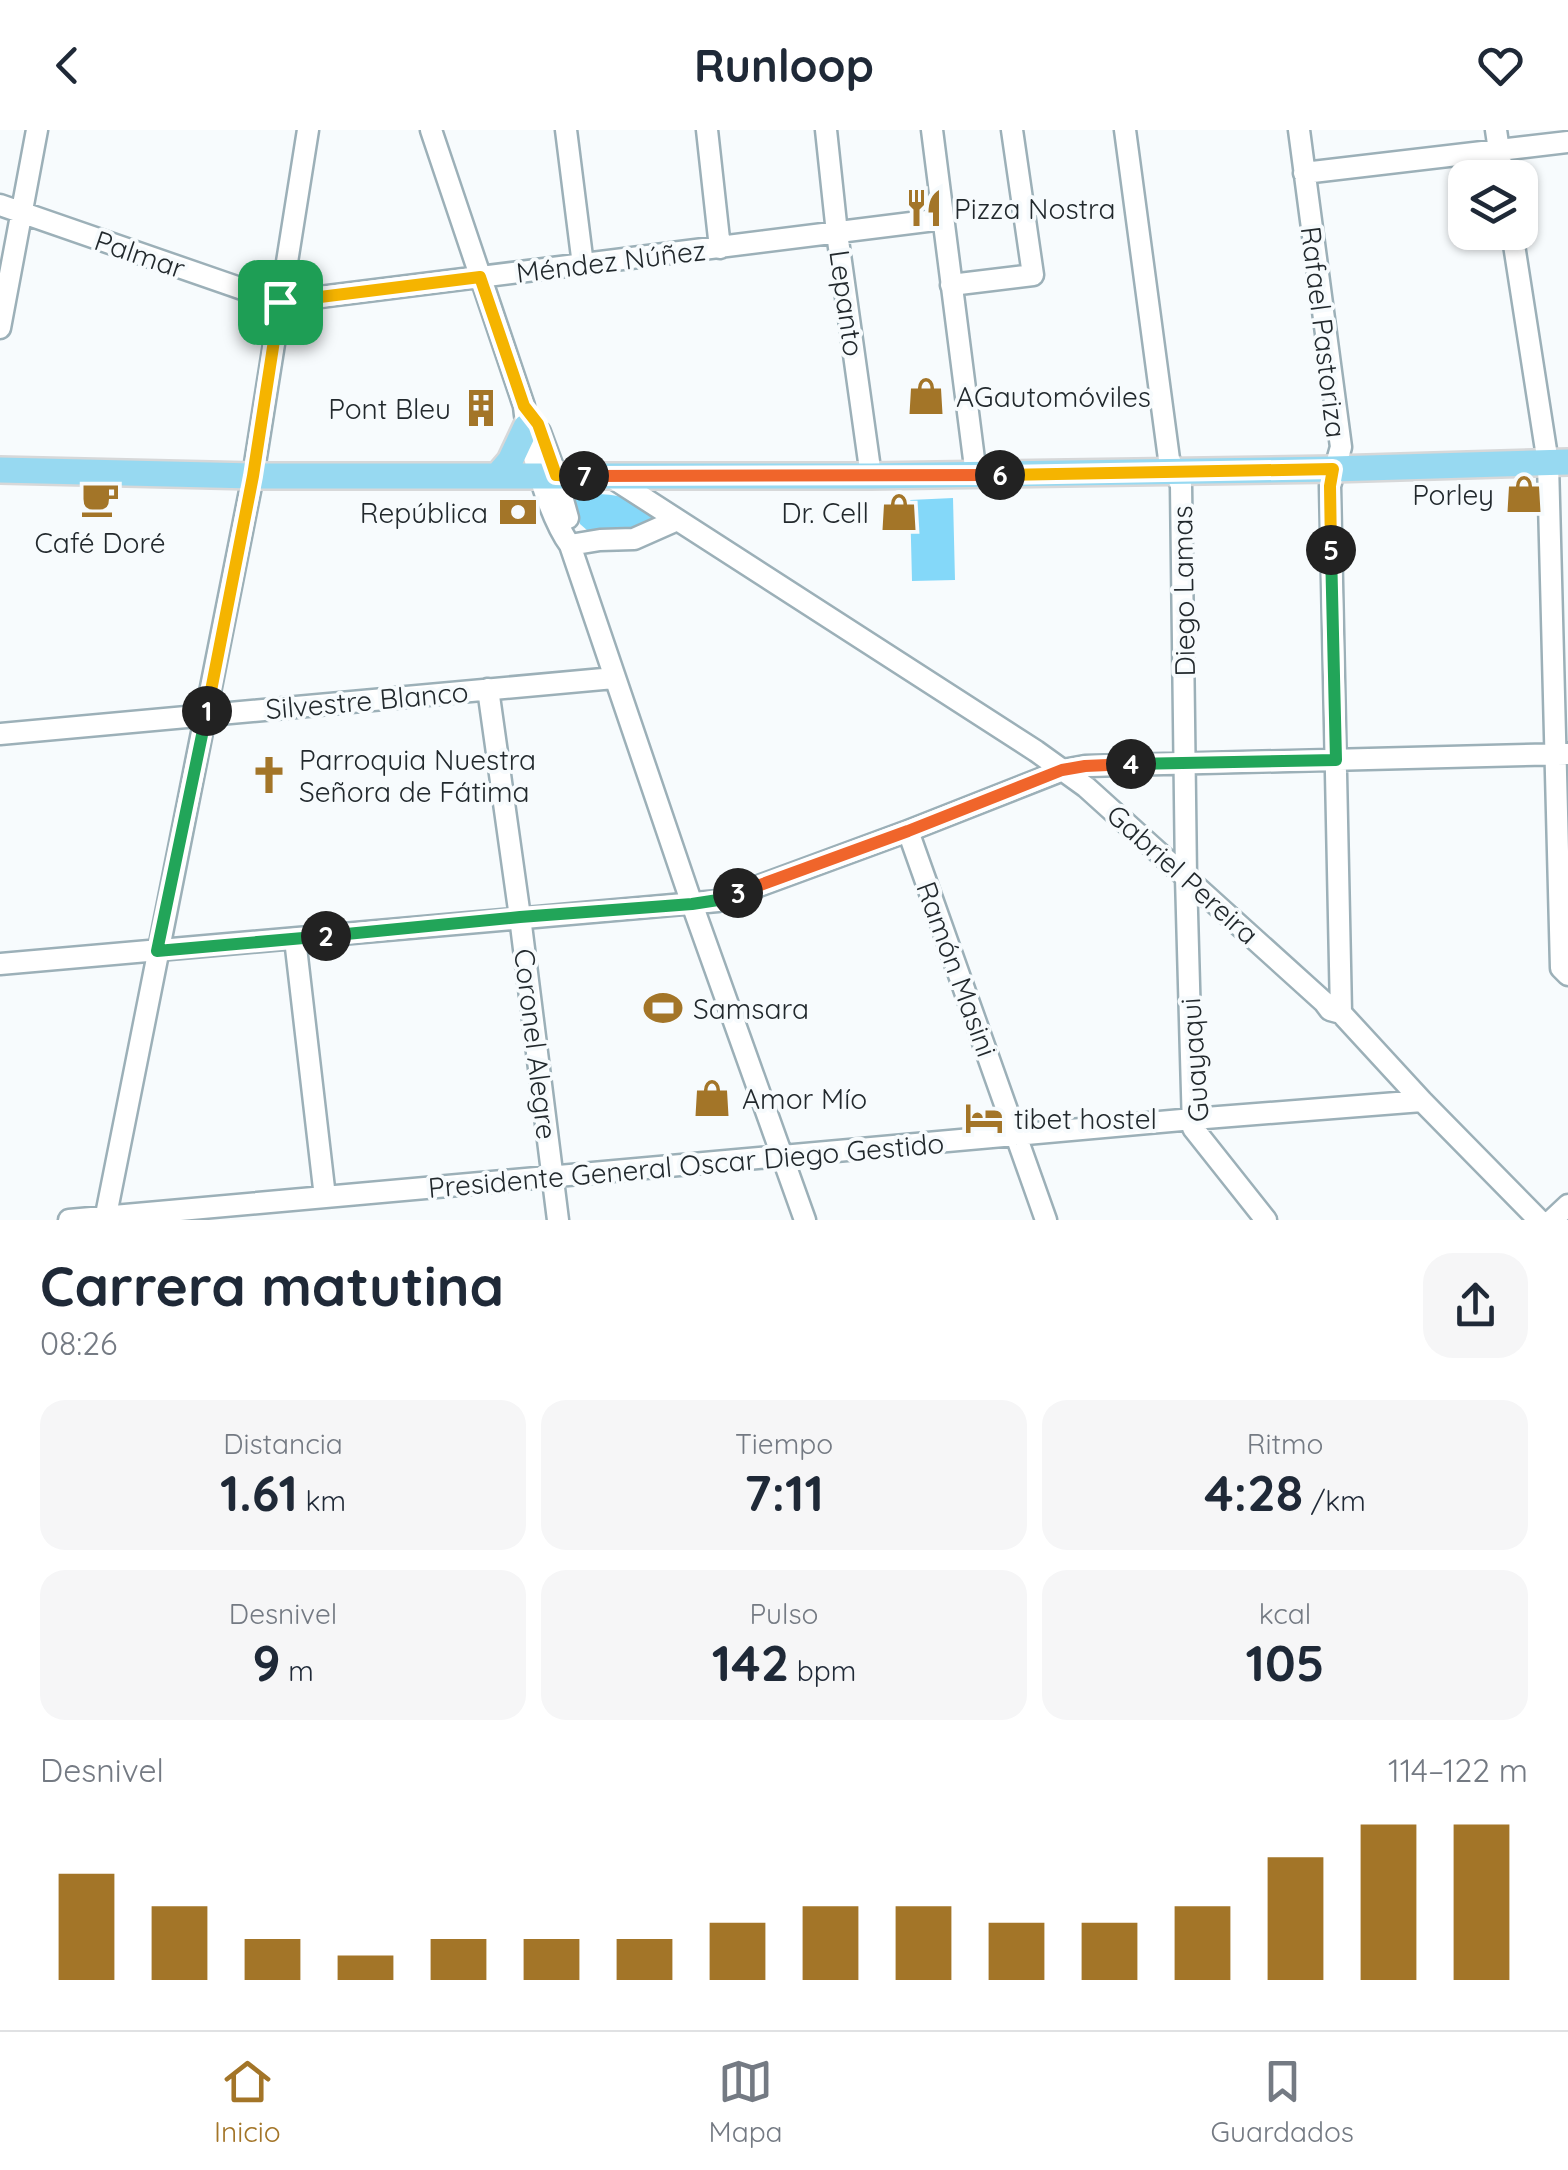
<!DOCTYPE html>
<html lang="es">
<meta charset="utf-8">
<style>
body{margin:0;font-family:Quicksand,sans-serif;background:#f6f6f7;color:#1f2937;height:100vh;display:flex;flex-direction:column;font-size:38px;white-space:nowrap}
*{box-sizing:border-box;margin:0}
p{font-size:32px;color:#747a83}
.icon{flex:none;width:55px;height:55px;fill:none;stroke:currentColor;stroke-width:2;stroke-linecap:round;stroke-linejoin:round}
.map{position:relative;height:1090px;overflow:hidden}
.drawer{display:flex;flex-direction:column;background:#fff;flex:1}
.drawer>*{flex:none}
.buttons{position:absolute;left:1448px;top:30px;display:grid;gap:20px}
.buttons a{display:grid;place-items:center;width:90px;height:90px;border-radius:20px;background:#fff;box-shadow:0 2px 8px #0004;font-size:50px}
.pin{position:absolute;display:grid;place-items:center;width:85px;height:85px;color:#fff;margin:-42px;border-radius:20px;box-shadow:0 5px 15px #0006}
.km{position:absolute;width:50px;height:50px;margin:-25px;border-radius:50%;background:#222;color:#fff;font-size:28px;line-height:50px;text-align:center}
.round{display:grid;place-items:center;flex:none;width:105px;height:105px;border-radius:30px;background:#f6f6f7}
.summary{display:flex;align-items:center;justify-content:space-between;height:170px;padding:0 40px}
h1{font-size:55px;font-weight:700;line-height:75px}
.metrics{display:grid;grid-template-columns:repeat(3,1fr);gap:15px;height:170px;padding:10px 40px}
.metrics div{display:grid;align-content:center;border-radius:25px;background:#f6f6f7;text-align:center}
.metrics b{font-size:50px;font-weight:700}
.metrics small{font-size:28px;font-weight:400}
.metrics p{font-size:28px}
.chart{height:280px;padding:20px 40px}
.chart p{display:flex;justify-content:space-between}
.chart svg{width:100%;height:180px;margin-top:10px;stroke:#a37528;stroke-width:6}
header{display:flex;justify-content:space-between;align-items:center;height:130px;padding:0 40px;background:#fff;font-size:45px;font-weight:700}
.dock{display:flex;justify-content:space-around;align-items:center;height:140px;border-top:2px solid #e0e1e3;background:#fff;font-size:28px;color:#747a83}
.dock a{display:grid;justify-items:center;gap:5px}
.dock .on{color:#a37528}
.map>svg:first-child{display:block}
.green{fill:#84d8f9}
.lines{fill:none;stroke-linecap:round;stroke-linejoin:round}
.minor-casing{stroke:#9cb0b8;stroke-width:25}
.major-casing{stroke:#d7d8d9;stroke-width:30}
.minor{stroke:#fff;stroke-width:20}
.major{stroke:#97d9f1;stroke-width:25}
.split-1-casing{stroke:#fff;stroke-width:20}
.split-2-casing{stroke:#fff;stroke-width:20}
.split-3-casing{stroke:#fff;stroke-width:20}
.split-4-casing{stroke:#fff;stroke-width:20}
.split-5-casing{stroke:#fff;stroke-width:20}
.split-6-casing{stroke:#fff;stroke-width:20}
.split-7-casing{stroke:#fff;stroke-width:20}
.split-8-casing{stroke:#fff;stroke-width:20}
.split-1{stroke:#f5b400;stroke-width:12}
.split-2{stroke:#22a559;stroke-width:12}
.split-3{stroke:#22a559;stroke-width:12}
.split-4{stroke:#f0652b;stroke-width:12}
.split-5{stroke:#22a559;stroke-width:12}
.split-6{stroke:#f5b400;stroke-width:12}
.split-7{stroke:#f0652b;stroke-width:12}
.split-8{stroke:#f5b400;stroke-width:12}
.labels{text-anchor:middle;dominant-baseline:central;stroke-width:8;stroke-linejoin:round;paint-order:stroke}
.poi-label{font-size:28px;fill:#22292d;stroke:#f7fbfd;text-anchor:start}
.street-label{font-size:28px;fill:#22292d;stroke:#f7fbfd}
</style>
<header><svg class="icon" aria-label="back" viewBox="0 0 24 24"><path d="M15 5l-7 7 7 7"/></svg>Runloop<svg class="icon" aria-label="heart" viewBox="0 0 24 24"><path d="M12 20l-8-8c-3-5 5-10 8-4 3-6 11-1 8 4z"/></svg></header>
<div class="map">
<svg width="1568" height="1090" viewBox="0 0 1568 1090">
<rect width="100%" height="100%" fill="#f7fbfd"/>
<path class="green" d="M 577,364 C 613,364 628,362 655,389 L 638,401 L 588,401 L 580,394 L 572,371 Z
M 953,368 L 955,450 L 912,451 L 910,370 Z"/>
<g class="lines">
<g class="minor-casing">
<path id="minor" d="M 431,0 L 524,276 C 527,311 549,387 570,415 L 692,774 L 805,1090
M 566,0 L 583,135
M 707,0 L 720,118
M 826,0 L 837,103 L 871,346
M 932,0 L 976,345
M 1125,0 L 1169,329 L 1181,355 L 1186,747 L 1193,998 L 1266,1090
M 1299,0 L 1341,317 L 1330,356 L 1341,883
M 1496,0 L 1503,48
M 1304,43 L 1568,12
M 0,75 L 280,172 L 943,89
M 1512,102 L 1548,333 L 1561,838 L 1568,845
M 951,155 L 1033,145 L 1012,0
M 0,198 L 37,0
M 540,302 L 556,345 L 568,388
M 611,347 L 1036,621 L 1086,657 L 1324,872 L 1330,880 L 1341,883 L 1422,971 L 1539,1090
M 570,415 L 600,410 L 634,409 L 677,390
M 488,559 L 520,787 L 558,1090
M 0,604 L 614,548
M 908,701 L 1046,1090
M 295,809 L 325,1067
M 0,834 L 718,771 L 908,701 L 1063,640 L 1085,636 L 1568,624
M 69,1090 L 1193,989 L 1422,971
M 105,1090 L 253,346 L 308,0
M 1552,1090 L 1568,1075"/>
</g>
<g class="major-casing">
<path id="major" d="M 0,340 L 253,346 L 871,346 L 1333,339 L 1568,332
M 498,345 L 510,331 L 526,297"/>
</g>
<use href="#minor" class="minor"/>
<use href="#major" class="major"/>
</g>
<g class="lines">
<g class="split-1-casing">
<path id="split-1" d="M 207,581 L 253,346 L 280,172"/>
</g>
<g class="split-2-casing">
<path id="split-2" d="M 207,581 L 157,821 L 326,806"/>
</g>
<g class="split-3-casing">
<path id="split-3" d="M 326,806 L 520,787 L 692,774 L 718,770 L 738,763"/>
</g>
<g class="split-4-casing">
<path id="split-4" d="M 738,763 L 908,701 L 1062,640 L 1085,636 L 1131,634"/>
</g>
<g class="split-5-casing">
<path id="split-5" d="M 1131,634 L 1336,630 L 1331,420"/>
</g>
<g class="split-6-casing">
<path id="split-6" d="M 1000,345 L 1333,339 L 1330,356 L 1331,420"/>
</g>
<g class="split-7-casing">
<path id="split-7" d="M 584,346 L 1000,345"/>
</g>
<g class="split-8-casing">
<path id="split-8" d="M 280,172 L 480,147 L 524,276 L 538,294 L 556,345 L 584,346"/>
</g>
<use href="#split-1" class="split-1"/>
<use href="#split-2" class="split-2"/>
<use href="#split-3" class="split-3"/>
<use href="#split-4" class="split-4"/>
<use href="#split-5" class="split-5"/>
<use href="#split-6" class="split-6"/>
<use href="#split-7" class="split-7"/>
<use href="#split-8" class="split-8"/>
</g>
<defs>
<g id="restaurant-bare" transform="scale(3)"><path d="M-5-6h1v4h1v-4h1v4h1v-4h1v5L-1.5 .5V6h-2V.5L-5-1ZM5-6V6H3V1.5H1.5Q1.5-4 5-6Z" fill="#a37528" stroke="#f7fbfd" stroke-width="2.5" paint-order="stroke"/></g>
<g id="shop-bare" transform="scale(3)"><path d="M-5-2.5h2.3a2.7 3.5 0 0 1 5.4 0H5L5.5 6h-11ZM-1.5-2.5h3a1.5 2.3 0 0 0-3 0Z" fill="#a37528" stroke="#f7fbfd" stroke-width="2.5" paint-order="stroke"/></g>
<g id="building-bare" transform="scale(3)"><path d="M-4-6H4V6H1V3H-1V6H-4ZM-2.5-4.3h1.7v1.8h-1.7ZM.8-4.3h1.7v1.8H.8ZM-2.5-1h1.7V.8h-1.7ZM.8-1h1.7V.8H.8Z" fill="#a37528" stroke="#f7fbfd" stroke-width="2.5" paint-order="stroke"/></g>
<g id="cafe-bare" transform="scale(3)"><path d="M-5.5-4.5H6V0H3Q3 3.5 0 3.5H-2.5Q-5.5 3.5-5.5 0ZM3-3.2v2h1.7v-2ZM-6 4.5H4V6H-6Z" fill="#a37528" stroke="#f7fbfd" stroke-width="2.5" paint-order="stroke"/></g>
<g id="bank-bare" transform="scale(3)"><path d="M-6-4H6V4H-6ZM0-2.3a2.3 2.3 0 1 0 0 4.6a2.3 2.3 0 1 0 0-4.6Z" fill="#a37528" stroke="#f7fbfd" stroke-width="2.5" paint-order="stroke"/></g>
<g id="church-bare" transform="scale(3)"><path d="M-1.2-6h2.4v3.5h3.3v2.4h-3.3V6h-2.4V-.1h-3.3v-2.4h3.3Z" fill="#a37528" stroke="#f7fbfd" stroke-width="2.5" paint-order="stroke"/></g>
<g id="stadium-bare" transform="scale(3)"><path d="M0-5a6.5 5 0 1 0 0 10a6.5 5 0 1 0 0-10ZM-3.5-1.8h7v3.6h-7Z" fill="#a37528" stroke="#f7fbfd" stroke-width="2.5" paint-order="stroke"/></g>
<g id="hotel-bare" transform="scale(3)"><path d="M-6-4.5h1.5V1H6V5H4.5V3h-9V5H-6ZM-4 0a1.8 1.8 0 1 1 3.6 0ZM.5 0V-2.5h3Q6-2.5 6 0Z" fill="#a37528" stroke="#f7fbfd" stroke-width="2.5" paint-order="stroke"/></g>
</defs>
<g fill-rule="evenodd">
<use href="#restaurant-bare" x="924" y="78"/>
<use href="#shop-bare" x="926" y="266"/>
<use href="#building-bare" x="481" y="278"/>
<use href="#shop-bare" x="1524" y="364"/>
<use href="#cafe-bare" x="100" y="369"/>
<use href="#bank-bare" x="518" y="382"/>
<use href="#shop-bare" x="899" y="382"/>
<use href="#church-bare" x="269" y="645"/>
<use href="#stadium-bare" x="663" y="878"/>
<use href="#shop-bare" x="712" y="968"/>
<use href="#hotel-bare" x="984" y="988"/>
</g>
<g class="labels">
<g class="poi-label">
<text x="954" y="78">Pizza Nostra</text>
<text x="956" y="266">AGautomóviles</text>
<text x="451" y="278" text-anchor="end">Pont Bleu</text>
<text x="1494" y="364" text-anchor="end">Porley</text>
<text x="488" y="382" text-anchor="end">República</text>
<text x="869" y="382" text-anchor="end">Dr. Cell</text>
<text x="100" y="412" text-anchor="middle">Café Doré</text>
<text x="299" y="629">Parroquia Nuestra<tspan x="299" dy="32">Señora de Fátima</tspan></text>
<text x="693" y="878">Samsara</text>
<text x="742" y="968">Amor Mío</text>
<text x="1014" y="988">tibet hostel</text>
</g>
<g class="street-label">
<text transform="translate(140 124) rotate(19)">Palmar</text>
<text transform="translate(611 131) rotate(-7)">Méndez Núñez</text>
<text transform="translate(847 173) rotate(82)">Lepanto</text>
<text transform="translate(1324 202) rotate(83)">Rafael Pastoriza</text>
<text transform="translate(1183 461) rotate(-91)">Diego Lamas</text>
<text transform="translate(367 570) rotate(-5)">Silvestre Blanco</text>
<text transform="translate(1183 744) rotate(42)">Gabriel Pereira</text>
<text transform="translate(957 839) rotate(70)">Ramón Masini</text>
<text transform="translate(536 914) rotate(83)">Coronel Alegre</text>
<text transform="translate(1194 930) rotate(-94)">Guayaqui</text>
<text transform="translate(686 1035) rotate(-5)">Presidente General Oscar Diego Gestido</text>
</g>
</g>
</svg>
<div class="buttons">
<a><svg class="icon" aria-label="layers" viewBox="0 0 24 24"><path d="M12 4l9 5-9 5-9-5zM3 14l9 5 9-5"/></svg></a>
</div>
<div class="pin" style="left:280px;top:172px;background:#1e9e55"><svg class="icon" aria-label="arrive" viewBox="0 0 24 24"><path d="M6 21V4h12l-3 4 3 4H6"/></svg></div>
<b class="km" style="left:207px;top:581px">1</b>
<b class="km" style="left:326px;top:806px">2</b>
<b class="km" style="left:738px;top:763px">3</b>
<b class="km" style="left:1131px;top:634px">4</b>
<b class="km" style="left:1331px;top:420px">5</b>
<b class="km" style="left:1000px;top:345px">6</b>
<b class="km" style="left:584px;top:346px">7</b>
</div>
<section class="drawer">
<div class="summary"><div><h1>Carrera matutina</h1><p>08:26</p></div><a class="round"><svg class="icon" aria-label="share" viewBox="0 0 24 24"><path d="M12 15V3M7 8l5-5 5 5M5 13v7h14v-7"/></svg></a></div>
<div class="metrics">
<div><p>Distancia</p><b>1.61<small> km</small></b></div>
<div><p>Tiempo</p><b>7:11</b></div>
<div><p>Ritmo</p><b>4:28<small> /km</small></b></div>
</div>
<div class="metrics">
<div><p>Desnivel</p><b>9<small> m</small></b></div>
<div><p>Pulso</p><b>142<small> bpm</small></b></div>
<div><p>kcal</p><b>105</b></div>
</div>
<div class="chart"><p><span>Desnivel</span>114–122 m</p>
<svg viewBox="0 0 160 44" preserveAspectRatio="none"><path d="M5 44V18M15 44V26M25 44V34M35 44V38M45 44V34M55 44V34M65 44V34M75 44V30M85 44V26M95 44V26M105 44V30M115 44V30M125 44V26M135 44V14M145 44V6M155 44V6"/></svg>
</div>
</section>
<nav class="dock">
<a class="on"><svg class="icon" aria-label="home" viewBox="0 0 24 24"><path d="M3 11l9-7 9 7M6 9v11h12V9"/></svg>Inicio</a>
<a><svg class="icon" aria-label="map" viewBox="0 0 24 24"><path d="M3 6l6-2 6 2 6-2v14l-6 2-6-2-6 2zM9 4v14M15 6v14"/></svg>Mapa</a>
<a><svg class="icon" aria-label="saved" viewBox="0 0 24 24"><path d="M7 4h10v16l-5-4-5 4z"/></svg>Guardados</a>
</nav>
